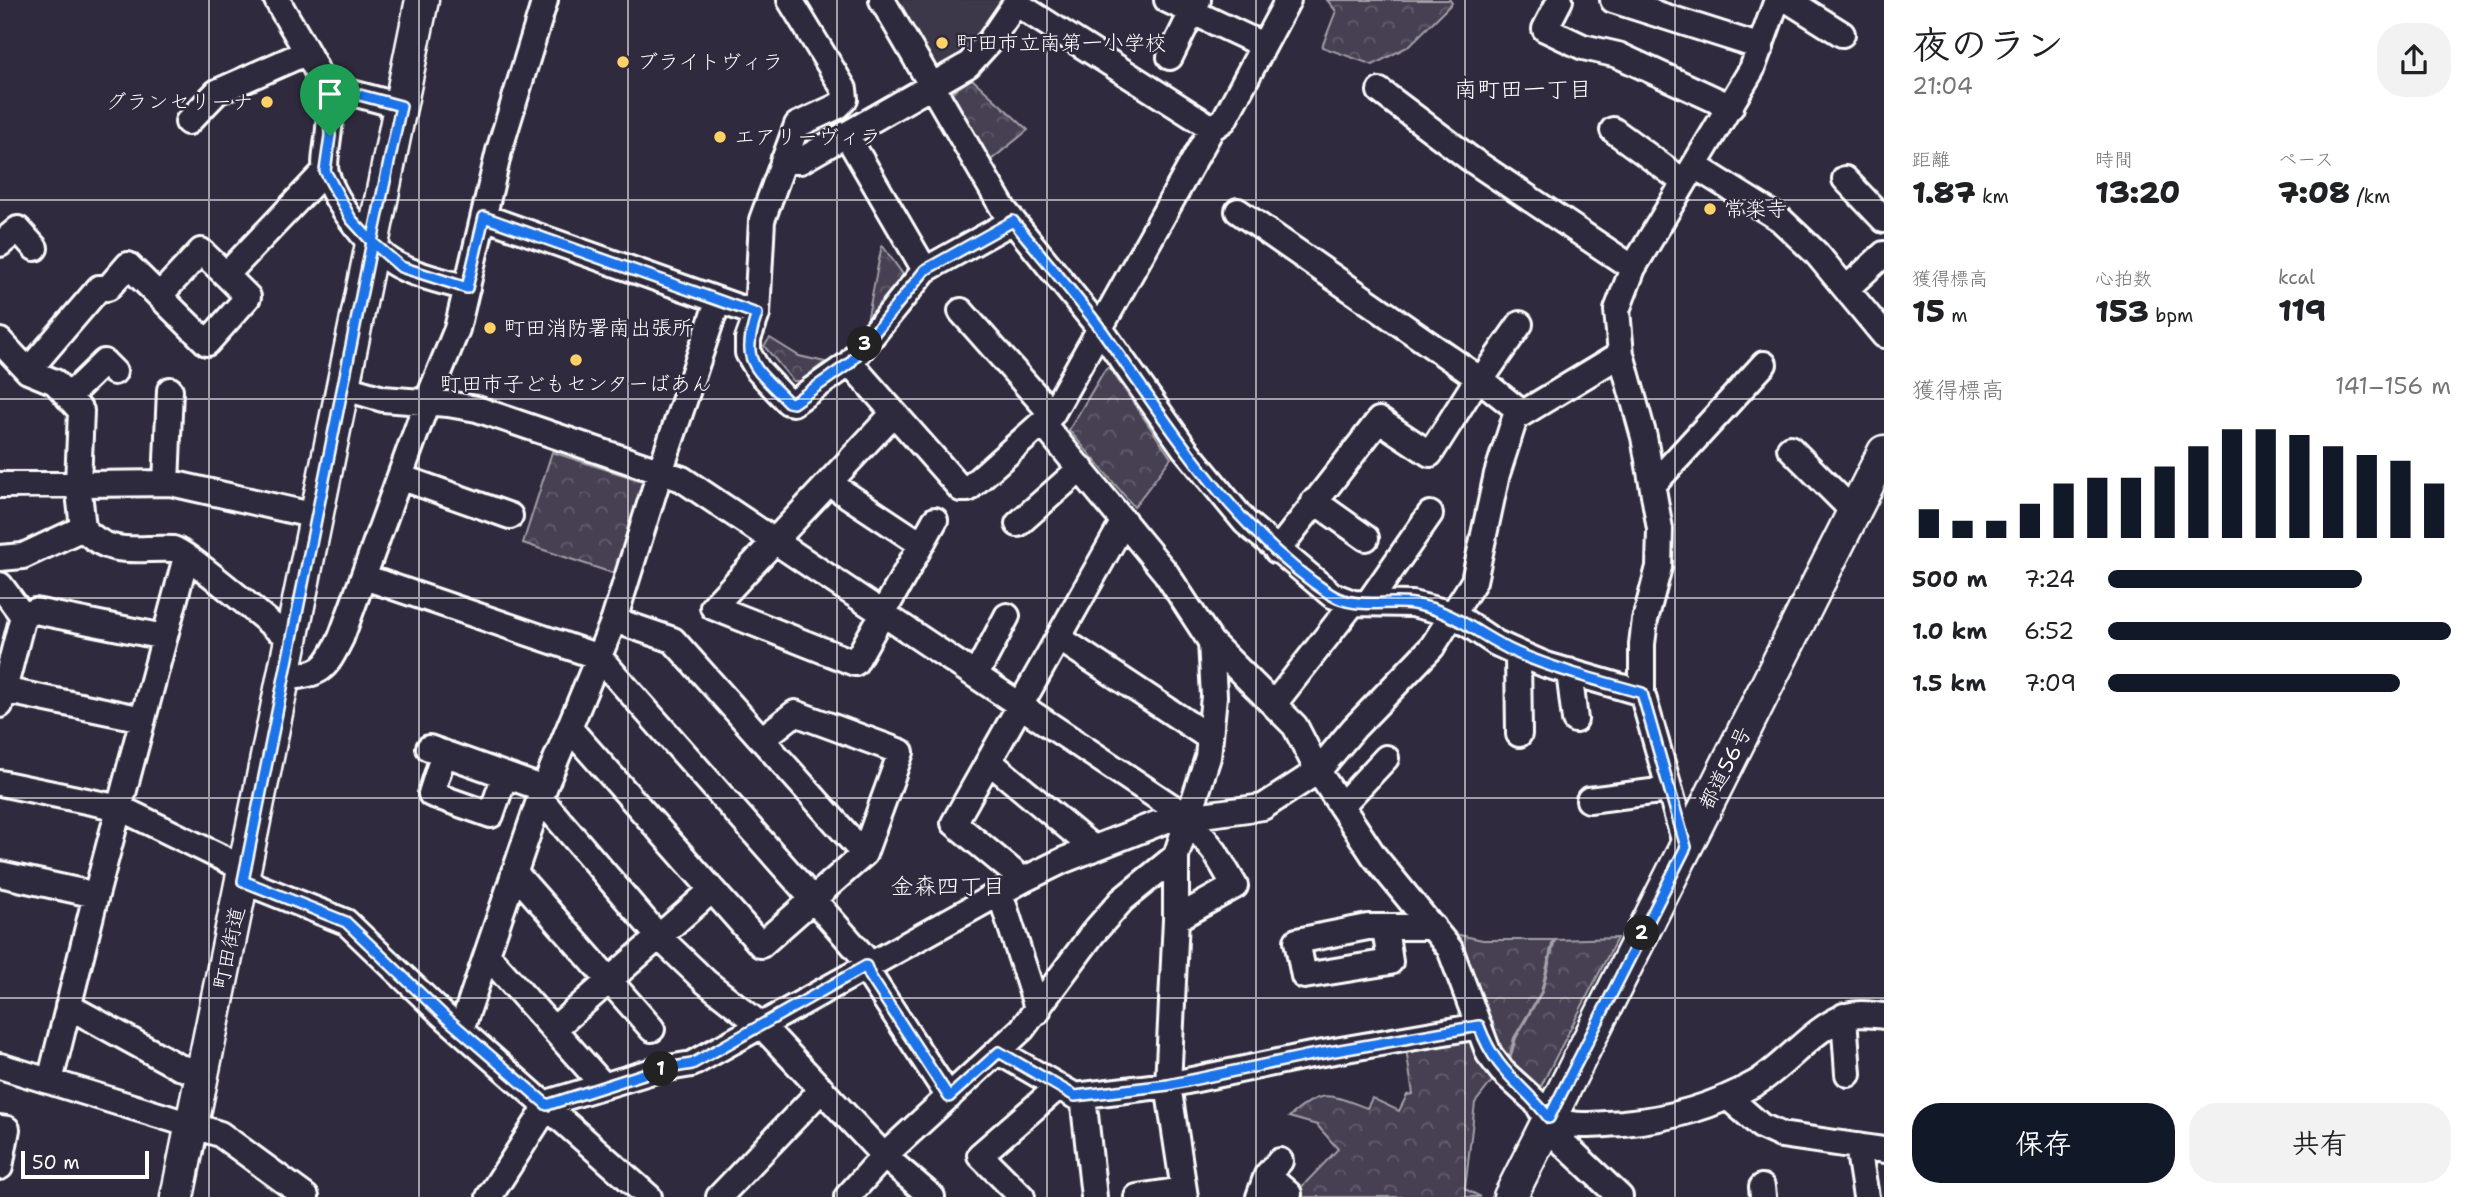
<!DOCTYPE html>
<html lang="ja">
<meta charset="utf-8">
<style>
body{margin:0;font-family:"Shantell Sans","Klee One",sans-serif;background:#f2f2f2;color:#202124;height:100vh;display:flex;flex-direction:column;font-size:26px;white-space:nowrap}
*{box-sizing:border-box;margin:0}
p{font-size:23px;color:#757577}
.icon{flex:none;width:38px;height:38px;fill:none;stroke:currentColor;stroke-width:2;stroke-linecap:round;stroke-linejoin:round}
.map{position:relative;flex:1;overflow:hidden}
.sheet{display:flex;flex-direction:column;background:#fff;width:595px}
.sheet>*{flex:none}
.scale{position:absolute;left:21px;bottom:18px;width:128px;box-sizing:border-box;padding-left:7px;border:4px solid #fff;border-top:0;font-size:19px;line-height:24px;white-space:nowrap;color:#fff;-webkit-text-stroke:5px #2f2a3d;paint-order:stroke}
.pin{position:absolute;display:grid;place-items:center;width:60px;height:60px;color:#fff;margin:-72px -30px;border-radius:50% 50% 50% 0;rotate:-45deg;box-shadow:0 0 7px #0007}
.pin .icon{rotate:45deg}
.km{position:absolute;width:35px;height:35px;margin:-18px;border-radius:50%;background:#222;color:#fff;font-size:19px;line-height:35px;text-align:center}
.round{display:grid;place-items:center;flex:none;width:74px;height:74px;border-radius:28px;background:#f2f2f2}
.head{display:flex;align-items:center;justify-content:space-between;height:119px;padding:0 28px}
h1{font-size:38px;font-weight:800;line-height:52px}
.figures{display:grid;grid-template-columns:repeat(3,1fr);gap:10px;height:119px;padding:7px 28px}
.figures div{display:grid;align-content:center}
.figures b{font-size:30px;font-weight:800}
.figures small{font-size:19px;font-weight:400}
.figures p{font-size:19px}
.chart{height:196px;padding:14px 28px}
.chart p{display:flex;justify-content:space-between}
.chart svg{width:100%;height:126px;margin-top:7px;stroke:#111827;stroke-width:6}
.primary-button{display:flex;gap:14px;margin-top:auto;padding:14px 28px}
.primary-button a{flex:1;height:80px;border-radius:28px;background:#111827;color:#fff;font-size:28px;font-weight:800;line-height:80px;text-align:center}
.primary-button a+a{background:#f2f2f2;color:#202124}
ul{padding:0 28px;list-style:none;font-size:23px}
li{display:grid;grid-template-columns:112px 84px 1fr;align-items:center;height:52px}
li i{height:18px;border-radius:9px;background:#111827}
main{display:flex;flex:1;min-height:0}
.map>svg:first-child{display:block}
.built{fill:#3c3749}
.forest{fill:url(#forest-crowns);stroke:#a2a0a8;stroke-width:2}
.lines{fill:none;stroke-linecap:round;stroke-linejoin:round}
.minor-casing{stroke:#fff;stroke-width:30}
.major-casing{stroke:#fff;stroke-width:37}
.minor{stroke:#2f2a3d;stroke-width:24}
.major{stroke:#2f2a3d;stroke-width:32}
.route-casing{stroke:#fff;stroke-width:14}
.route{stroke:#1a73e8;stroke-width:9}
.grid{fill:none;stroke:#fff;stroke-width:2;stroke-opacity:0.55}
.poi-dot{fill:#ffd166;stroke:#2f2a3d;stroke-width:2.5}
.labels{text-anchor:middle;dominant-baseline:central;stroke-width:5;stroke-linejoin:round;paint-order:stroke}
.poi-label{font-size:21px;fill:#fff;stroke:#2f2a3d;text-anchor:start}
.street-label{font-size:21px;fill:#fff;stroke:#2f2a3d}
.neighbourhood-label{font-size:23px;fill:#fff;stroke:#2f2a3d}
</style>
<main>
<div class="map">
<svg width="1884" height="1197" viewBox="0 0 1884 1197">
<defs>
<pattern id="forest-crowns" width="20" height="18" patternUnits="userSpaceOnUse" patternTransform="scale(1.75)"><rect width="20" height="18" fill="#464152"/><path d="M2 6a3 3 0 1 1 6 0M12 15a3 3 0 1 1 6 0" fill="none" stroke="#625e6c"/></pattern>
</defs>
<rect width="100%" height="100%" fill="#2f2a3d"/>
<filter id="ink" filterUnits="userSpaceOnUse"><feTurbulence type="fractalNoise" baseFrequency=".0143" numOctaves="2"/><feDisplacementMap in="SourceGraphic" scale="14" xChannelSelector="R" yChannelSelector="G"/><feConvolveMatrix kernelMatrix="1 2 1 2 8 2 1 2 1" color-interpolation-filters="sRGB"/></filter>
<g filter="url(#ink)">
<path class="built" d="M 890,0 L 1003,0 L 980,33 L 960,52 L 935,68 Z"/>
<path class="forest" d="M 1327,0 L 1450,0 L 1452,3 L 1409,46 L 1373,65 L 1322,47 L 1336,11 Z
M 972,79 L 1028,130 L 991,160 L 951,93 Z
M 882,245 L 907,280 L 865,331 Z
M 770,338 L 799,356 L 825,362 L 800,381 L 793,381 L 764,346 Z
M 1109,367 L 1171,458 L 1134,507 L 1069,430 L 1104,371 Z
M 552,452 L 642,481 L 647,492 L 621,576 L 523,543 Z
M 1445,932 L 1483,940 L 1553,940 L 1541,992 L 1514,1038 L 1507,1066 Z
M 1617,938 L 1537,1094 L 1508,1067 L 1516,1038 L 1542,992 L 1555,940 Z
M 1473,1030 L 1496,1076 L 1475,1103 L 1465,1189 L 1481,1197 L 1292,1197 L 1338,1149 L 1317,1125 L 1289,1117 C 1323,1089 1326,1093 1367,1108 L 1372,1098 L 1399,1111 L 1407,1095 L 1413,1094 L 1405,1043 Z"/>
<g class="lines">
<g class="minor-casing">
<path id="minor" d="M 277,0 C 294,32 321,69 329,105 C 333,125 322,159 326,173 C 335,203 373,254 401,267 C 421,277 446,282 467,288
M 790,0 L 844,89 L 845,99 L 838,106 L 797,125 L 762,220 L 757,314 L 748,339 L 748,353 L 758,370 L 788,402 L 793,403 L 850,363 L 961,489 L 968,489 L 1052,414 L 1212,128 L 1224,120 L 1288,0
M 882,0 L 1004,210 L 1101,330 L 1185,449 L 1245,522 L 1332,595 L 1353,603 L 1412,604 L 1453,614 L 1496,643 L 1518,653 L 1546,665 L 1642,693
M 1167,0 L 1263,45
M 1560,0 L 1545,29 L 1583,47 L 1618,55 L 1731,107
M 1613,0 L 1761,47
M 1788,0 L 1842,34
M 1017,4 L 1212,128
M 1170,57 L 1198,0
M 322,85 L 401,106
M 1380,91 L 1469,158 L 1633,268
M 188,122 L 217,92 L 305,53
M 1613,130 L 1684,182
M 846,134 L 925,270
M 783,161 L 800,161 L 968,65 L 990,41 L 1018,0
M 1695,166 L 1780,219 L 1817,254 L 1884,335
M 1845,179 L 1884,220
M 1238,211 L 1481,380 L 1522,413
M 484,217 L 757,314
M 0,244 L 18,229 L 35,248
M 1846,289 L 1884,254
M 160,295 L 201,251 L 226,275 L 325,171
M 961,311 L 1052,414
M 0,341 L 28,371 L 55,382 L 81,411 L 78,483 L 83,528 L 23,556 L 0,558
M 850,363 L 925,270 L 1013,221
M 28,371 L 99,288 L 108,288 L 128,265 L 207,343 L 248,297 L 226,275
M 1481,380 L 1520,324
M 342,387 L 383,399 L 448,404 L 477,409 L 682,479 L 1187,817 L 1215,852 L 1235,886 L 1176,919
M 68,397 L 104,362 L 114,372
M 894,413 L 713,607 L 855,663 L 935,520
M 1043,424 L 1166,573 L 1211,642 L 1214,696 L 1208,757 L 1176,856 L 1176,919 L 1168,1085 L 1185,1197
M 1790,448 L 1854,512
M 400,477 L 510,516
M 166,483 L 170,390
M 829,483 L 921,544
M 0,485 L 171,483 L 316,516
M 1653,485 L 1764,364
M 1314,501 L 1366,538
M 1018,524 L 1081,468
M 83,528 C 109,558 138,547 173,549 C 184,550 262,617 277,629 L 294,633
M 1277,551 L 1379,420 L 1430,454 L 1478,378
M 364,577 L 599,657 L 863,956 L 870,976 L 949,1097
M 0,585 L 23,616 L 0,705
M 1368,603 L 1430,514
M 23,616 L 35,611 L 164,637
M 1059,638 L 1210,738
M 1211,642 L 1295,726 L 1318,771 L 1374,856 L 1450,949 L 1489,1054 L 1502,1071 L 1536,1102 L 1562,1142 L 1620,1197
M 1518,653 L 1519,734
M 1569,671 L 1575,720
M 976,675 L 1007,616
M 285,678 C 322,673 324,672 341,638 L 427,402 L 457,329 L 499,151 L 545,0
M 3,690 L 143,719
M 1274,704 L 1353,603
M 570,729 L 761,945 L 864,854 L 673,640 L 614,620
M 762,739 L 795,713 L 901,752 L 864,854
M 429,748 L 544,789
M 444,753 L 431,794 L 491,815 L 505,775
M 990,762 L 1093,848
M 0,783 L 120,808 L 245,869
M 540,798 L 659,937 L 706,982 L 762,1026 L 884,1156 L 932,1197
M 1589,800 L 1667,790
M 1341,806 L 1386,758
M 1187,817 L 1263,807 L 1318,771 L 1354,728 L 1432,647 L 1474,581 L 1497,474 L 1515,418 L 1621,354
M 1686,847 L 1642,693 L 1642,644 L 1645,620 L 1659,567 L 1660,529 L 1644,437 L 1621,354 L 1617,310 L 1633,268 L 1752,69 L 1777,0
M 514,872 L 652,1029
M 0,874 L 96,895
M 1023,880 L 954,823 L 1124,521
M 243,881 L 346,922 L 443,1015 L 649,1197
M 1000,893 L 1038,1011
M 1385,928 L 1390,962 L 1304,976 L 1297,941 L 1368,927 L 1433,927
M 487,955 L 604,1086
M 68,1006 L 179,1067 L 203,1073
M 1844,1016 L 1848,1074
M 554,1029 L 712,890
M 461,1030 L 540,798 L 614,620 L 660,472 L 718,301
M 999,1052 L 1075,1096 L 1168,1085 L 1306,1056 L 1479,1026
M 0,1066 L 220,1134 L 306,1197
M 50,1081 L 96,895 L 186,557
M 1083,1096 L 1094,1197
M 1729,1098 L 1761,1126 L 1781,1135 L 1884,1150
M 1549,1118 C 1573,1129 1596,1124 1623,1123 C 1671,1119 1713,1107 1756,1083 C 1784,1067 1815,1026 1847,1016 C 1859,1012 1872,1015 1884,1016
M 0,1128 L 7,1129 L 0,1167
M 1858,1146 L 1866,1197
M 1267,1175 L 1289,1194
M 1762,1187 L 1763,1197
M 489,1197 L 550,1102 L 656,1070 L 692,1064 L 1023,880 L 1064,860 L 1182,814
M 719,1197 L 822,1089
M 847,1197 L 884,1156 L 1022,1029 L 1093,933 L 1122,900 L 1176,856
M 1022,1197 L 980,1155 L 1058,1087
M 1137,1197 L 1183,1190
M 1259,1197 L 1267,1175 L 1280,1161"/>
</g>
<g class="major-casing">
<path id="major" d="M 177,1197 L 422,0
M 1510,1197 L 1884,452"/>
</g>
<use href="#minor" class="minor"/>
<use href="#major" class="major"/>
</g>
</g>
<g class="lines" filter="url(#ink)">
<g class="route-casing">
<path id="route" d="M 330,136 L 325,171 L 351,219 L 372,242 L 243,881 L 346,922 L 443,1015 L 547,1105 L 656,1070 L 692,1064 L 866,966 L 870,976 L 949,1097 L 999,1052 L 1075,1096 L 1168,1085 L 1306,1056 L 1479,1026 C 1497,1074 1520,1081 1549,1118 L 1686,847 L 1642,693 C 1600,681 1557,670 1517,653 C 1479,636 1456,611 1413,604 C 1385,600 1355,610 1330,594 C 1232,529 1170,426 1103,332 C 1075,294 1043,258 1013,221 L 925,270 L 850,363 L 793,403 L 788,402 C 756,368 739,363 757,314 L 484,217 L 467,288 L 401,267 L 372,242 L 401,106 L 322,85 L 329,105 L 330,136"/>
</g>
<use href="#route" class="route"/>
</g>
<path class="grid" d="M 209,0 L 209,1197M 419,0 L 419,1197M 628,0 L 628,1197M 837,0 L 837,1197M 1047,0 L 1047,1197M 1256,0 L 1256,1197M 1465,0 L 1465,1197M 1675,0 L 1675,1197M 0,200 L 1884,200M 0,399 L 1884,399M 0,598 L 1884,598M 0,798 L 1884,798M 0,998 L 1884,998"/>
<g class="poi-dot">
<circle cx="942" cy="43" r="7"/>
<circle cx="623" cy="62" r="7"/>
<circle cx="267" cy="102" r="7"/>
<circle cx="720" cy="137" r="7"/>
<circle cx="1710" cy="209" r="7"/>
<circle cx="490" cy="328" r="7"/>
<circle cx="576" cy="360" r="7"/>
</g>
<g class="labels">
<g class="poi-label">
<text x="956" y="43">町田市立南第一小学校</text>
<text x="637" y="62">ブライトヴィラ</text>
<text x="253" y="102" text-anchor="end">グランセリーナ</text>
<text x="734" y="137">エアリーヴィラ</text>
<text x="1724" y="209">常楽寺</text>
<text x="504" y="328">町田消防署南出張所</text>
<text x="576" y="384" text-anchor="middle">町田市子どもセンターばあん</text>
</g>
<g class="street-label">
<text transform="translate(1725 768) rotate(-63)">都道56号</text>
<text transform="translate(229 948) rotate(-78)">町田街道</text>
</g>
<g class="neighbourhood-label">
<text x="1523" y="89">南町田一丁目</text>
<text x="948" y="886">金森四丁目</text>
</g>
</g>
</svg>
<div class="scale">50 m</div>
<div class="pin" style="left:330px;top:136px;background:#1e9e55"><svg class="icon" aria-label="arrive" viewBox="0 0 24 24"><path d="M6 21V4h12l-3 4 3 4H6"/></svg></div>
<b class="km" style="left:661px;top:1069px">1</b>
<b class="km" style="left:1642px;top:933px">2</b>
<b class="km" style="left:865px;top:344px">3</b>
</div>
<section class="sheet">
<div class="head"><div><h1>夜のラン</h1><p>21:04</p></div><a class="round"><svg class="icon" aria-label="share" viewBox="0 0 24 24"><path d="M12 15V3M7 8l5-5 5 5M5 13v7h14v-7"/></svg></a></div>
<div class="figures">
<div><p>距離</p><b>1.87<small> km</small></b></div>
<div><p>時間</p><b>13:20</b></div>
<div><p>ペース</p><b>7:08<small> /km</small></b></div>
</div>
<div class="figures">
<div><p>獲得標高</p><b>15<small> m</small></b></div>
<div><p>心拍数</p><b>153<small> bpm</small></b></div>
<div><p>kcal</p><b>119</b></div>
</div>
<div class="chart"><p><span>獲得標高</span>141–156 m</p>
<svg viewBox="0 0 160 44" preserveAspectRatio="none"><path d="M5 44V34M15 44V38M25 44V38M35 44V32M45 44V25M55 44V23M65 44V23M75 44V19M85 44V12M95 44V6M105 44V6M115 44V8M125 44V12M135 44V15M145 44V17M155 44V25"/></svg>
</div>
<ul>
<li><b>500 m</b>7:24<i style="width:74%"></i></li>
<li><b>1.0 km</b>6:52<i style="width:100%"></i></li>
<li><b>1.5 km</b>7:09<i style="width:85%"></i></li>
</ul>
<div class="primary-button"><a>保存</a><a>共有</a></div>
</section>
</main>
